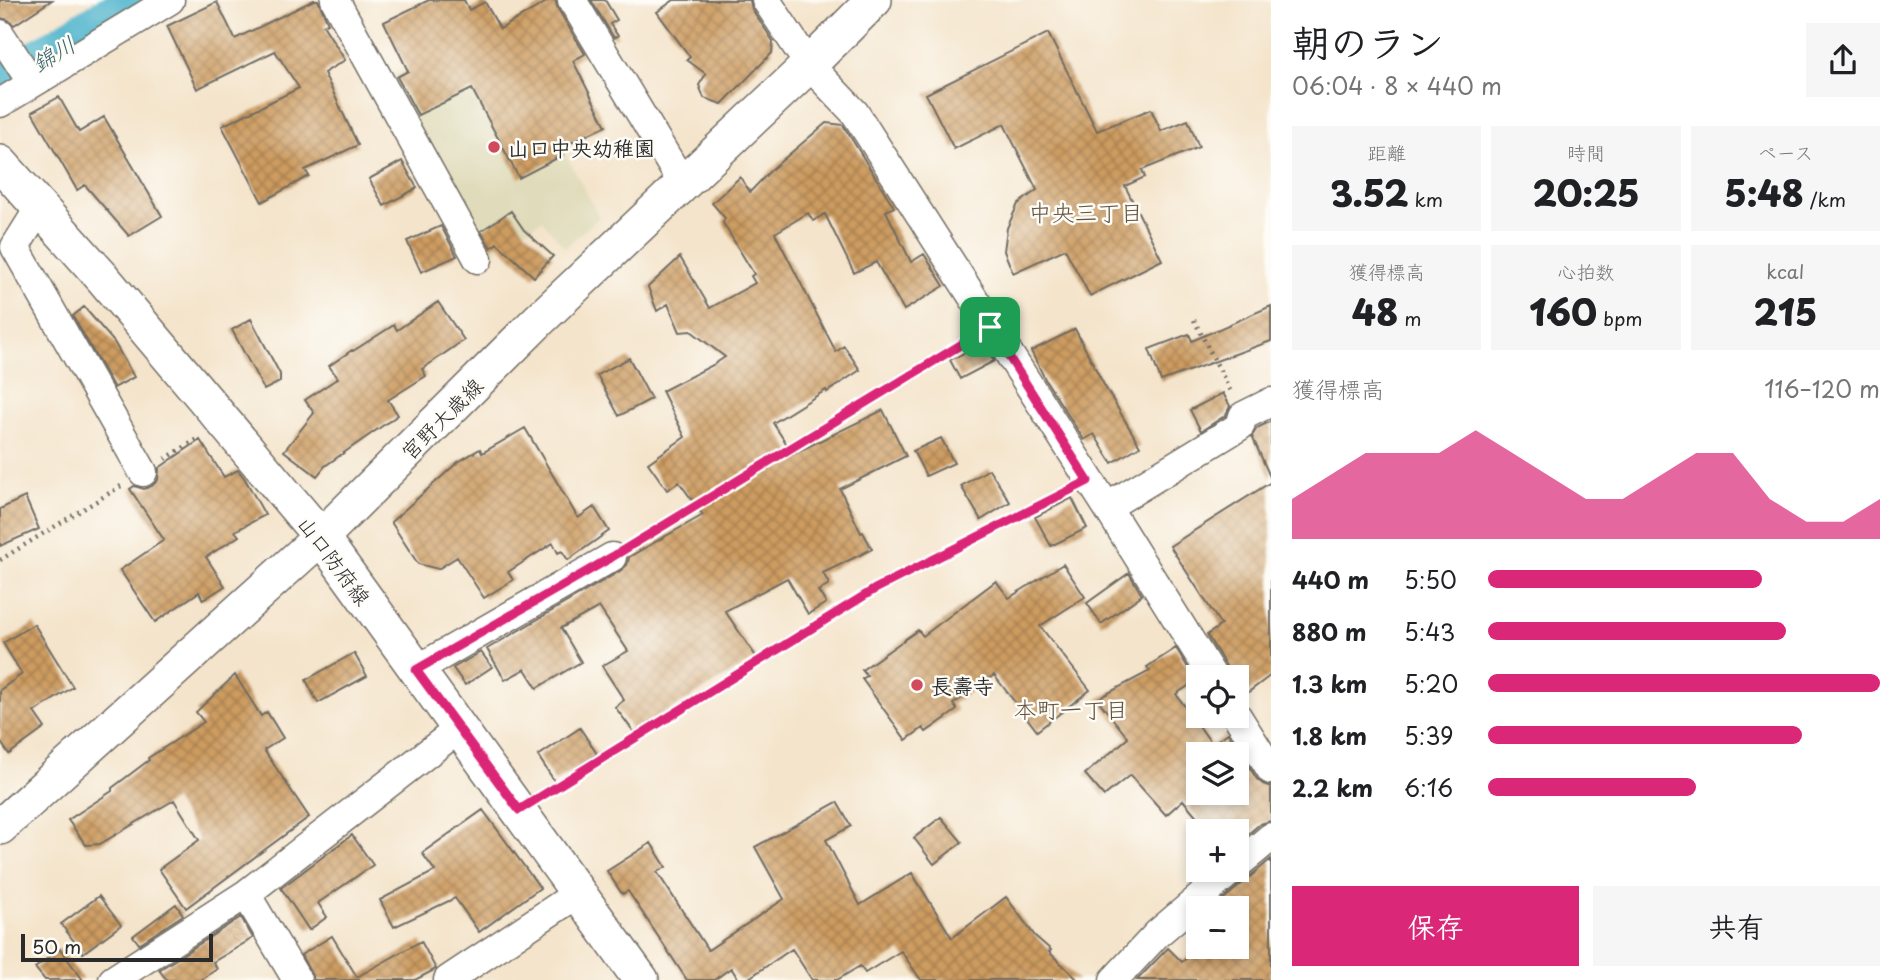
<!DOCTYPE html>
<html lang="ja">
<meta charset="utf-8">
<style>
body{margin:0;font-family:"Playpen Sans","Klee One",sans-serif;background:#f6f6f6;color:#202124;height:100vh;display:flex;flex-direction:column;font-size:26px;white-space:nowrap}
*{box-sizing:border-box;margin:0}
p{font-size:23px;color:#757577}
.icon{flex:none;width:38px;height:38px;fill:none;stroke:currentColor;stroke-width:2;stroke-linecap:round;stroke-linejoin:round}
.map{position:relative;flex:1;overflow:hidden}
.panel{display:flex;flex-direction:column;background:#fff;width:630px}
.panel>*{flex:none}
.tools{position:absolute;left:1186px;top:665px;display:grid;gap:14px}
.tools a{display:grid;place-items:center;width:63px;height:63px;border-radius:0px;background:#fff;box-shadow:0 4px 10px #0003;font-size:35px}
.scale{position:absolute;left:21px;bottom:18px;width:192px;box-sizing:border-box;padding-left:7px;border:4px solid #2b2b2b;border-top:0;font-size:19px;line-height:24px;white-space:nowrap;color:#2b2b2b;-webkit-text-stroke:5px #fdfcf7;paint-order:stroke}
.pin{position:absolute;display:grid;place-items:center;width:60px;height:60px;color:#fff;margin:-30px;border-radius:14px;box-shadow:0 4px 10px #0006}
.round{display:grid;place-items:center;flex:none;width:74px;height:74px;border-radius:0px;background:#f6f6f6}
.summary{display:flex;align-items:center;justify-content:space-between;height:119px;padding:0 21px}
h1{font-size:38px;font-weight:800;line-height:52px}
.metrics{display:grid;grid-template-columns:repeat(3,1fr);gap:10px;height:119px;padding:7px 21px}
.metrics div{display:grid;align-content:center;border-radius:0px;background:#f6f6f6;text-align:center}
.metrics b{font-size:35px;font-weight:800}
.metrics small{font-size:19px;font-weight:400}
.metrics p{font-size:19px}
.chart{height:196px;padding:14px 21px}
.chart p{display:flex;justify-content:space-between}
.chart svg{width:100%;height:126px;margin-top:7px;fill:#db2777;opacity:.7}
.primary-button{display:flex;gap:14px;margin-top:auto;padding:14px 21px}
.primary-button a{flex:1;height:80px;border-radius:0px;background:#db2777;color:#fff;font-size:28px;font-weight:800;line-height:80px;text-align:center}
.primary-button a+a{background:#f6f6f6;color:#202124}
ul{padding:0 21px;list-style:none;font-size:23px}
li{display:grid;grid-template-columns:112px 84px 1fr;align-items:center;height:52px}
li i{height:18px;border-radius:9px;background:#db2777}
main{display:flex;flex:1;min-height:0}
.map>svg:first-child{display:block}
.built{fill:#e0dcbb}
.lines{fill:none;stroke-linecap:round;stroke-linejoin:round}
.river{stroke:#4eb4cc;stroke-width:46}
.building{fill:url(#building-cross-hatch);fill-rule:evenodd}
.minor-casing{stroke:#716c63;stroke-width:31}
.major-casing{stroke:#716c63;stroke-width:38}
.path{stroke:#716c63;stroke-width:4.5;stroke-dasharray:2 5;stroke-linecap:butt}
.minor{stroke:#fff;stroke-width:28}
.major{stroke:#fff;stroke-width:35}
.route-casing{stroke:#fff;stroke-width:14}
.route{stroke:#db2777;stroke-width:9}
.poi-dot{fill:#d1495b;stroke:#fdfcf7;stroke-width:2.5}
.labels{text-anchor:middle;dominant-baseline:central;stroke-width:5;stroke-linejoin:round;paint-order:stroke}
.poi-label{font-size:21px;font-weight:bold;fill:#2b2b2b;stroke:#fdfcf7;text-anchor:start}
.street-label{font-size:21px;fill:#2b2b2b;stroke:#fdfcf7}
.water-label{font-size:23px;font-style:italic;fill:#39626b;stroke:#fdfcf7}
.neighbourhood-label{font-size:23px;fill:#64533e;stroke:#fdfcf7}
</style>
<main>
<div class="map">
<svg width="1271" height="980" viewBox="0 0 1271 980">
<defs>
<pattern id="building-cross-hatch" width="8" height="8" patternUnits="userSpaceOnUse" patternTransform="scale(1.75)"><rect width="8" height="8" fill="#cd9c60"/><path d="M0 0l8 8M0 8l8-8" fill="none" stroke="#a77f4f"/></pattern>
</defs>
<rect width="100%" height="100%" fill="#fdfcf7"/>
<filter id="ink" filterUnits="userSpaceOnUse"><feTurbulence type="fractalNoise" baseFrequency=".0143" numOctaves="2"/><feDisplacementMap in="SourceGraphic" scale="14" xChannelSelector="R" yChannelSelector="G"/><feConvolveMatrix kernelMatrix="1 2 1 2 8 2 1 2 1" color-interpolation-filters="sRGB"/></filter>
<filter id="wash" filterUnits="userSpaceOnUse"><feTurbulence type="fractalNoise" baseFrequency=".00686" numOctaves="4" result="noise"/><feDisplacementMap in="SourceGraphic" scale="28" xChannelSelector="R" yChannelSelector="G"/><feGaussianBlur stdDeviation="1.57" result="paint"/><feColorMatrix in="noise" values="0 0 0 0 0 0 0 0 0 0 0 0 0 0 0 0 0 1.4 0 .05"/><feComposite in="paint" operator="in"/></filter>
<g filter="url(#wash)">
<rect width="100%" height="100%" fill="#f4e4cb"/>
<path class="built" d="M 495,21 L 599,217 L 565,248 L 542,220 L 485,257 L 388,77 Z"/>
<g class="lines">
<path class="river" d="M 0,85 L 141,0"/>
</g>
<g id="blocks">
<path class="building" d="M 0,0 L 52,0 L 14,25 L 8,20 L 0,18 Z
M 314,0 L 318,0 L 328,23 L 323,25 L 345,60 L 324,73 L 358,145 L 305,170 L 309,176 L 262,202 L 222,126 L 299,88 L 275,51 L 197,89 L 167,26 L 217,2 L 235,39 Z
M 429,0 L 464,0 L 469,10 L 485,2 L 500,29 L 550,0 L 555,0 L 558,9 L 585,54 L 573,61 L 606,126 L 559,148 L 563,155 L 519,178 L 472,89 L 418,115 L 397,77 L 408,71 L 384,22 Z
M 591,0 L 605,0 L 617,20 L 610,24 L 618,36 L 614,38 Z
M 674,0 L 750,0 L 752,9 L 773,41 L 772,53 L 722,104 L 704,98 L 699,85 L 706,74 L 687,60 L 690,57 L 657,12 Z
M 1048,33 L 1097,131 L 1151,109 L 1161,131 L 1188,120 L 1199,147 L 1142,170 L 1145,177 L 1125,186 L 1162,260 L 1090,296 L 1065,249 L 1013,273 L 1004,251 L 1007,228 L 1018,204 L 1037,190 L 1004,124 L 954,149 L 926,94 Z
M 59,97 L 79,132 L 104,117 L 162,216 L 129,236 L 85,185 L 77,190 L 32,112 Z
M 826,123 L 843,125 L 894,207 L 886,211 L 911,262 L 924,254 L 944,286 L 904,310 L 876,262 L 854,273 L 825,214 L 813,221 L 808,213 L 775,233 L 836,352 L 844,346 L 860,370 L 827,392 L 826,390 L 773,423 L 793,454 L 883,410 L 906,456 L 840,489 L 861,533 L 863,532 L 872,549 L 823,573 L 829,584 L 818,591 L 826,603 L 808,614 L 787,578 L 725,611 L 757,658 L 634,732 L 615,707 L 624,700 L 602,666 L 628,651 L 599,607 L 561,628 L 581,662 L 537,688 L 525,669 L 505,680 L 487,649 L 620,571 L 627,565 L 629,557 L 703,515 L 679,482 L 667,490 L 648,463 L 685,437 L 662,391 L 713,365 L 725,357 L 691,331 L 680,332 L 668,304 L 657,311 L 648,287 L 680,257 L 710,308 L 755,283 L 751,276 L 754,274 L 723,223 L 725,218 L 712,203 L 740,177 L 750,192 L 772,169 Z
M 402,161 L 417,188 L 384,206 L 369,179 Z
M 511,211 L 524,230 L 553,256 L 534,277 L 497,243 L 491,248 L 481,231 Z
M 441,226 L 457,256 L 421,272 L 407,241 Z
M 438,302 L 464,340 L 422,369 L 426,376 L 388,400 L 398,415 L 325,466 L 317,476 L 284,451 L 314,413 L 305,400 L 338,378 L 329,366 L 352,350 L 353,351 L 394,325 L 397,330 Z
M 1271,306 L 1271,341 L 1161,381 L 1149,349 L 1189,334 L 1192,341 Z
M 84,307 L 114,342 L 134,377 L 114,388 L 73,316 Z
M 251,319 L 280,374 L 280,382 L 264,390 L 232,330 Z
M 1075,329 L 1104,385 L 1140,446 L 1112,463 L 1094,434 L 1084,440 L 1045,379 L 1031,351 Z
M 983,343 L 994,361 L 960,379 L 950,360 Z
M 629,358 L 651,399 L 619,416 L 597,375 Z
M 1223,393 L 1230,406 L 1226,415 L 1201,431 L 1190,410 Z
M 1271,421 L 1271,479 L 1252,436 L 1257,428 Z
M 525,428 L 578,518 L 594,507 L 609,531 L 568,560 L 562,551 L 558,553 L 553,543 L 508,572 L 513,580 L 484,598 L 457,557 L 438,569 L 418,564 L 391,522 L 458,462 L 480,449 L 482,453 Z
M 941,438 L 954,463 L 926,476 L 913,451 Z
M 200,440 L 224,477 L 238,470 L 245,479 L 265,515 L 235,531 L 239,536 L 206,557 L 225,586 L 203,600 L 199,592 L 155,622 L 120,570 L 164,540 L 130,489 L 134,486 L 144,489 L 152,486 L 158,480 L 159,468 Z
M 989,469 L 1010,502 L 981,520 L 961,486 Z
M 1271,482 L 1271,675 L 1238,700 L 1237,677 L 1230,677 L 1227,668 L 1207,635 L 1221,625 L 1170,546 Z
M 25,497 L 39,529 L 0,546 L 0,509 Z
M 1072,498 L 1087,528 L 1051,546 L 1035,517 Z
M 1063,564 L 1085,597 L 1040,626 L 1090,690 L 1037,731 L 994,675 L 953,704 L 957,710 L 926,732 L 923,728 L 906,740 L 862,679 L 867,676 L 862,670 L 918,630 L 923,636 L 996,581 L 1009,598 Z
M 1129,573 L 1142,595 L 1101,624 L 1087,603 Z
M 34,624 L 73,687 L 34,712 L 45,728 L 9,754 L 0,741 L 0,690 L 22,674 L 3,643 Z
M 1176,648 L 1196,681 L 1176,694 L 1212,744 L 1228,733 L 1257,779 L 1263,784 L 1271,787 L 1271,821 L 1260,824 L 1239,842 L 1237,831 L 1209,831 L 1183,800 L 1166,815 L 1130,775 L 1104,796 L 1085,774 L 1128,738 L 1097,699 L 1150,671 L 1147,667 ZM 1199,754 L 1237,754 L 1237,793 L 1199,793 Z
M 481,652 L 492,667 L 465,685 L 453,668 Z
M 354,653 L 367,676 L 318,703 L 306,680 Z
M 235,675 L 261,716 L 267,712 L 283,738 L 264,750 L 309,817 L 186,908 L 159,869 L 199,840 L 174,800 L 100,844 L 86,845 L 68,820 L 112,791 L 112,788 L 149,760 L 148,758 L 204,722 L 196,712 Z
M 580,728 L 597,754 L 555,782 L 538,756 Z
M 837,802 L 851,826 L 826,840 L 860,905 L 912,873 L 952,938 L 1006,897 L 1035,936 L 1051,950 L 1049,952 L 1078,980 L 921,980 L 901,951 L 865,973 L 860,966 L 837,980 L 812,980 L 792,949 L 746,980 L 739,980 L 731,968 L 714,980 L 687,980 L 628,891 L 622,894 L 607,871 L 651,843 L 666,867 L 657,872 L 708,950 L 784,899 L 755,847 Z
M 483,810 L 540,888 L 479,932 L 455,898 L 394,927 L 380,900 L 435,871 L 422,853 Z
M 941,817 L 962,842 L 934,864 L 914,838 Z
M 352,835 L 373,865 L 318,903 L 327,917 L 309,930 L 281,888 Z
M 1271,859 L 1271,980 L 1137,980 L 1168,948 L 1182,962 L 1199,947 L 1237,947 L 1237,908 L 1213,908 Z
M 99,896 L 121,925 L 83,953 L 61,924 Z
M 176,904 L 183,915 L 139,944 L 133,936 Z
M 241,917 L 253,938 L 213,962 L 217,969 L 201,980 L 167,980 L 159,970 Z
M 332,936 L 357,977 L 421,941 L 436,969 L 415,980 L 314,980 L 301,955 Z
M 60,949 L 83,980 L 45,980 L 35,968 Z"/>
</g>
</g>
<g filter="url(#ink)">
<use href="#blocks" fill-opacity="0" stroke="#716c63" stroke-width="2"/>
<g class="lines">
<g class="minor-casing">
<path id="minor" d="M 335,0 L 478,259
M 572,0 L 683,184
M 766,0 L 809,65 L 855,113 L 1107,507 L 1213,677
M 0,34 L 32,83
M 0,103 L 170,0
M 40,207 L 15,247 L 143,472
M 1107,507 L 1240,426 L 1243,416 L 1271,402
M 416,670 L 612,557
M 1237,716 L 1271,770
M 1237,865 L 1271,837
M 246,894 L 297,980
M 113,980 L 246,894 L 460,728
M 448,980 L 577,894
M 1114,980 L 1157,934 L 1232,870"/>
</g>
<g class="major-casing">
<path id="major" d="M 0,163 L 102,277 L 321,537 L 641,980
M 0,827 L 321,537 L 539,320 L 809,65 L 874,0"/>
</g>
<path class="path" d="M 1194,320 L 1232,394
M 165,459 L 199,438
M 634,544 L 970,339
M 0,560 L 121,486
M 544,794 L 875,589 L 1066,492"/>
<use href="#minor" class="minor"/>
<use href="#major" class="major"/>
</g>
</g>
<g class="lines" filter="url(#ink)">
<g class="route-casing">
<path id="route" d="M 990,327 L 1088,481 L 875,589 L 519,810 L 416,670 L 612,557 Z"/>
</g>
<use href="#route" class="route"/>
</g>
<g class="poi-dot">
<circle cx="494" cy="147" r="7"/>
<circle cx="917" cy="685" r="7"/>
</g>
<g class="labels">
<g class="poi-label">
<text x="508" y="147">山口中央幼稚園</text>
<text x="931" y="685">長壽寺</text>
</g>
<g class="street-label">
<text transform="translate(441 418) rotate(-45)">宮野大歳線</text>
<text transform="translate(335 560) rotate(53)">山口防府線</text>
</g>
<g class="water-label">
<text transform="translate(53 53) rotate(-31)">錦川</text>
</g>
<g class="neighbourhood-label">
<text x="1086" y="211">中央三丁目</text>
<text x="1071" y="708">本町一丁目</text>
</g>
</g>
</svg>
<div class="tools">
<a><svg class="icon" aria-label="locate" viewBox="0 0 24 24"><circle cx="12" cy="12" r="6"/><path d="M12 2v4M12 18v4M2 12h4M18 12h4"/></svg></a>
<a><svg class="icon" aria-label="layers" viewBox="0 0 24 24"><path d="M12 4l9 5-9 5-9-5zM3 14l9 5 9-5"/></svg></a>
<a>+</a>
<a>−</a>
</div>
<div class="scale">50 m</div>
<div class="pin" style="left:990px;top:327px;background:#1e9e55"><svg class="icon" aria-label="arrive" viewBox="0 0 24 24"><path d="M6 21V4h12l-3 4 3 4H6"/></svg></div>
</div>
<section class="panel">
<div class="summary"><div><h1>朝のラン</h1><p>06:04 · 8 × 440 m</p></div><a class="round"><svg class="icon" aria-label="share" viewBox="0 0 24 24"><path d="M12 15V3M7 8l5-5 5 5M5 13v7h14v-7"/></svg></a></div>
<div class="metrics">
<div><p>距離</p><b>3.52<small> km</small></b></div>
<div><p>時間</p><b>20:25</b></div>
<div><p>ペース</p><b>5:48<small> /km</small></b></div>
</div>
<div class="metrics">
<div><p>獲得標高</p><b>48<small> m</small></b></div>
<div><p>心拍数</p><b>160<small> bpm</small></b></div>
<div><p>kcal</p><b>215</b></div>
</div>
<div class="chart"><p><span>獲得標高</span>116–120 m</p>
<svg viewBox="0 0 160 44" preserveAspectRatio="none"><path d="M0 44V30L10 22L20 14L30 14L40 14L50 6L60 14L70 22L80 30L90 30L100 22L110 14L120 14L130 30L140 38L150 38L160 30V44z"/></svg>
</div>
<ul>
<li><b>440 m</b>5:50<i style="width:70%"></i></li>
<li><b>880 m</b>5:43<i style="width:76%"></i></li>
<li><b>1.3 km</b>5:20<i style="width:100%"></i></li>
<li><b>1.8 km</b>5:39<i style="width:80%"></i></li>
<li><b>2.2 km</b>6:16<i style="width:53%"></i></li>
</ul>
<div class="primary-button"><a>保存</a><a>共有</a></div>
</section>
</main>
